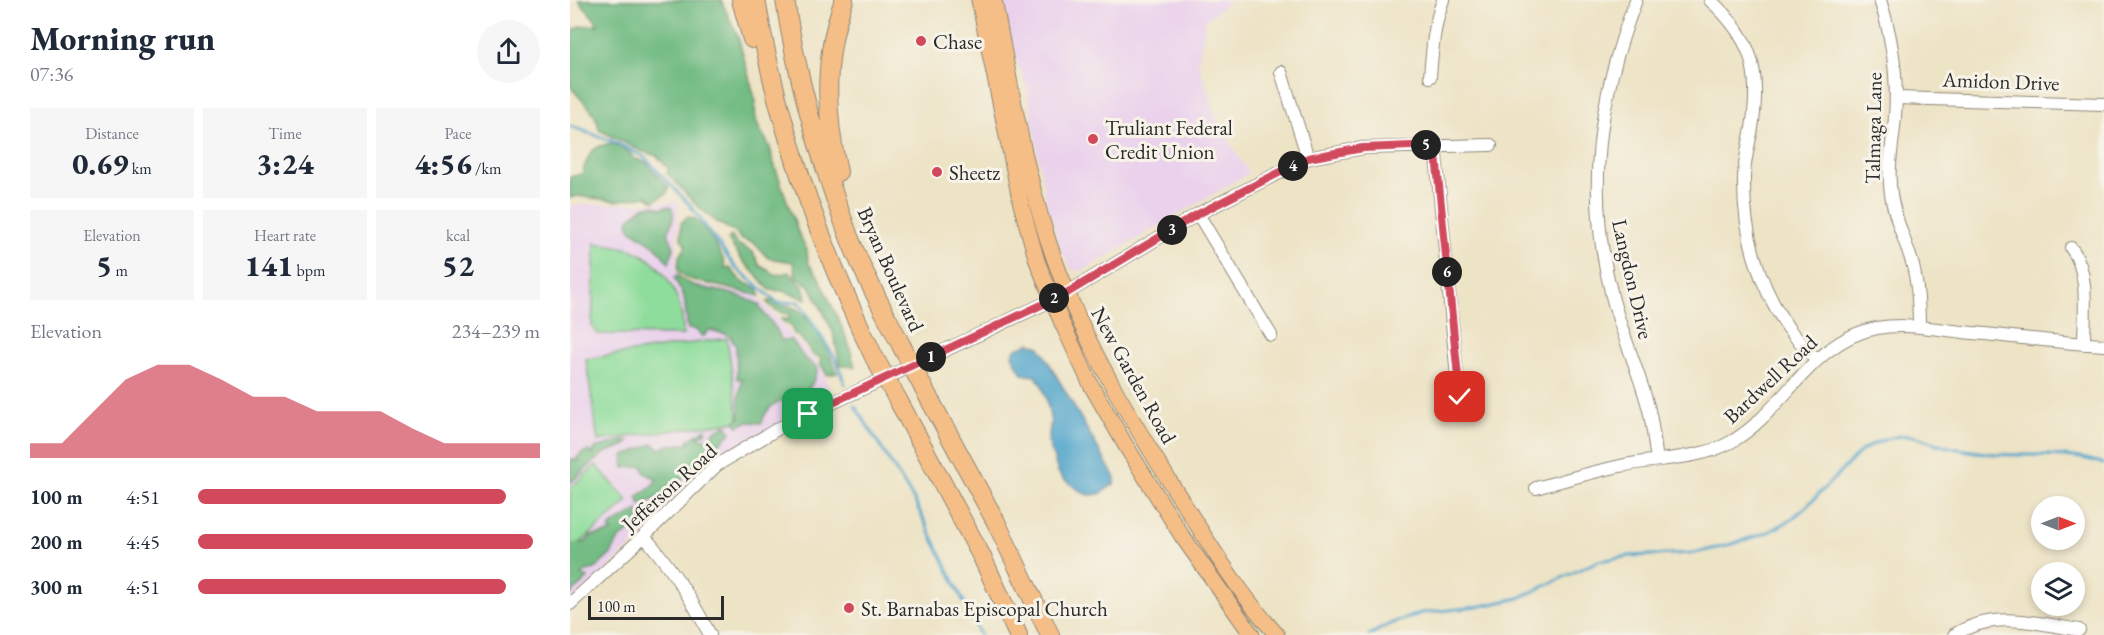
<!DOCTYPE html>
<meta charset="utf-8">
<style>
body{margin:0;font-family:"EB Garamond",serif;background:#f6f6f7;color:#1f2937;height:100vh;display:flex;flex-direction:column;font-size:22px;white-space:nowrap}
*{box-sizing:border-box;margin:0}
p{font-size:20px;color:#747a83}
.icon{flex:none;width:33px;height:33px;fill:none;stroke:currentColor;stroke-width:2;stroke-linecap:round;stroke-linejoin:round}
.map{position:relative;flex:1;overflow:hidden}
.panel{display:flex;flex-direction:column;background:#fff;width:570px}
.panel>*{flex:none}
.needle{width:39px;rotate:90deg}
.controls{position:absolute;left:1461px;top:496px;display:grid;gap:12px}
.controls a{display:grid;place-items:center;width:54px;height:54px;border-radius:50%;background:#fff;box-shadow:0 3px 9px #0003;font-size:30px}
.scale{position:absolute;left:18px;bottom:15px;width:136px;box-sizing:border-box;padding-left:6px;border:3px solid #2b2b2b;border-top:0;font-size:16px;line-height:21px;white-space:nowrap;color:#2b2b2b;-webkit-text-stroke:4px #f7f3e8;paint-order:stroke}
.pin{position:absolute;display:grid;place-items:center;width:51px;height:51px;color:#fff;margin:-26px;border-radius:12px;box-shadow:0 3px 9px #0006}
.km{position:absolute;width:30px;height:30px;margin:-15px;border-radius:50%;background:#222;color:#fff;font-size:16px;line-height:30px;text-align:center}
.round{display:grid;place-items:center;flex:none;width:63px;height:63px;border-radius:32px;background:#f6f6f7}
.overview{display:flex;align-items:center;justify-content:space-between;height:102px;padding:0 30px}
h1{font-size:33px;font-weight:800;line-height:45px}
.stats{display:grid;grid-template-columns:repeat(3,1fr);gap:9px;height:102px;padding:6px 30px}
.stats div{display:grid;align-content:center;border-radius:0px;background:#f6f6f7;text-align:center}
.stats b{font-size:30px;font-weight:800}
.stats small{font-size:16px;font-weight:400}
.stats p{font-size:16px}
.chart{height:168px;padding:12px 30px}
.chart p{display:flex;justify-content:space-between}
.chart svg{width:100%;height:108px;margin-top:6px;fill:#d1495b;opacity:.7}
ul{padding:0 30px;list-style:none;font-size:20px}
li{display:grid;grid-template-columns:96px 72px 1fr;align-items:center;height:45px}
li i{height:15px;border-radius:8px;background:#d1495b}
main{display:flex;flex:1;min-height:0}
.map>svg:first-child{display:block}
.built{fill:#ead1ec}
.green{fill:#8fdd9c;stroke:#5d8464;stroke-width:1.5}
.forest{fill:#73bc84;stroke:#4f7458;stroke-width:1.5}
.water{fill:#4fa4cb;stroke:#3d687b;stroke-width:1.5}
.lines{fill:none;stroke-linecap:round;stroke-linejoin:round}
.stream{stroke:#4fa4cb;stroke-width:3}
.minor-casing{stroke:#8c8778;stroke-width:14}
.major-casing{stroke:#8c8778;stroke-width:17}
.highway-casing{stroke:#8c8778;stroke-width:20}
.minor{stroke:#fff;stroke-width:12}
.major{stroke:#f6be87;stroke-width:15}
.highway{stroke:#f6be87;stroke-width:18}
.highway-bridge-casing{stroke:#8c8778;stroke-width:20;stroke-linecap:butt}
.highway-bridge{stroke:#f6be87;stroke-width:18}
.route-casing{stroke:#fff;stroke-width:12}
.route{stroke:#d1495b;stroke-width:8}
.poi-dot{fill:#d1495b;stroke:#f7f3e8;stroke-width:2}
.labels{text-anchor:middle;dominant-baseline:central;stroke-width:6;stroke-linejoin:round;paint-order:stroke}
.poi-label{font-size:21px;fill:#2b2b2b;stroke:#f7f3e8;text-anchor:start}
.street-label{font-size:21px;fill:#2b2b2b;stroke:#f7f3e8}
</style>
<main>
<section class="panel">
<div class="overview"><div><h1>Morning run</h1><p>07:36</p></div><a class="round"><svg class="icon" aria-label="share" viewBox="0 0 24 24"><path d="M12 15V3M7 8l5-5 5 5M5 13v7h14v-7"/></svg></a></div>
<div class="stats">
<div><p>Distance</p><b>0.69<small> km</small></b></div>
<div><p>Time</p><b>3:24</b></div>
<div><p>Pace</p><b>4:56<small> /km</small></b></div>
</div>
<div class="stats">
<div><p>Elevation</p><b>5<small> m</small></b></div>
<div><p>Heart rate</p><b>141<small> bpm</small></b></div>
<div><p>kcal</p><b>52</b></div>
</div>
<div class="chart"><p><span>Elevation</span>234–239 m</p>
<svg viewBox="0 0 160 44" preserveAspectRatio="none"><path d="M0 44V38L10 38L20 25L30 12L40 6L50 6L60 12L70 19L80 19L90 25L100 25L110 25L120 32L130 38L140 38L150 38L160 38V44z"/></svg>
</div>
<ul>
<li><b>100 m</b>4:51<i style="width:90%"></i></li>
<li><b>200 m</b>4:45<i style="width:98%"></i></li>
<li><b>300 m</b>4:51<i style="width:90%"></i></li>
</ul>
</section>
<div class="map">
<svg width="1534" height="635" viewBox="0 0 1534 635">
<rect width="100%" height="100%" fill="#f7f3e8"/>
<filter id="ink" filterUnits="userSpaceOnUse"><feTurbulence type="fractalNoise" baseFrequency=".0167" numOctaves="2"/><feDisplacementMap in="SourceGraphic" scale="12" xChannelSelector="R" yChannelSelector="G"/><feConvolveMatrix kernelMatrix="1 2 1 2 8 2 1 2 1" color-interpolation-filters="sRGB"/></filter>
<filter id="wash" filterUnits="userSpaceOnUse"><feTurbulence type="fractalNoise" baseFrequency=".008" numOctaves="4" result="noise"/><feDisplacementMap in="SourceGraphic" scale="24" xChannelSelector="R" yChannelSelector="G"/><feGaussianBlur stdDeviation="1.35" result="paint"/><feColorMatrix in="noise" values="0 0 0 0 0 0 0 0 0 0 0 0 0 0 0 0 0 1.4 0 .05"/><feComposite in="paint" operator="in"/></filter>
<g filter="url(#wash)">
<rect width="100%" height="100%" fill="#ede3c5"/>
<path class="built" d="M 433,0 L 661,0 L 636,20 L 628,62 L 649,125 L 679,173 L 512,271 L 502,269 L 491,250 L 476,202 L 457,87 L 444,53 Z
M 109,202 L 106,270 L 110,277 L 117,282 L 187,296 L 251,367 L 264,402 L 147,465 L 0,604 L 0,205 Z"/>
<path class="green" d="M 25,243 C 38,245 52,246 65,251 C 98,266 114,302 113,335 L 28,334 L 22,327 Z
M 157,338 L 169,421 L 28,441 L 16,359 Z
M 26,465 L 58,501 L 0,552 L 0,488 Z"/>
<path class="forest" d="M 8,0 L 151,0 L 168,37 L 186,102 C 181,132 201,136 202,158 L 228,232 L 237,250 L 238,263 L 248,276 L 271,325 L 279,345 L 285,367 L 270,365 L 263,332 L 240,286 L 226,277 L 223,262 L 198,258 L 184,243 L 171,239 L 165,232 L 147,222 L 127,206 L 97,173 L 99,169 L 87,156 L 71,151 L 29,130 C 27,110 12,102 0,86 L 0,32 L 11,26 L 28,25 C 22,13 15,10 8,0 Z
M 43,143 L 59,152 L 65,159 L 75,162 L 99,188 L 96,194 L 84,201 L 77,196 L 46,201 L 7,196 L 0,198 L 0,177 L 12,174 C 19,154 20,146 43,143 Z
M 83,205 L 91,208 L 100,206 C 107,214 101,224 98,233 L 104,247 L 99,263 L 85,246 L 60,229 L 58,220 L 73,207 Z
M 117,217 C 120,217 124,218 126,220 C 135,227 156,258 155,268 L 160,268 L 171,281 L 188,289 L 190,296 L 119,279 L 108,271 L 109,256 L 116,247 L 111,238 L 111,223 Z
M 161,236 L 169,245 L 183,252 L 190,266 L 207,275 L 219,272 L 233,287 L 237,299 L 213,291 L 200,290 L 173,261 L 158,240 Z
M 108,275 C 123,291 146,288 166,295 C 174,297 181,301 189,304 C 193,318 207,323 211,340 L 222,340 L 234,358 L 248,368 C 246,374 244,382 240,387 C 227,403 199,394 192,423 L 177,422 L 168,426 L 164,422 L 170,418 L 169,395 L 172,379 L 167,379 L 166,346 L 159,335 L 139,330 L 133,337 L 125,329 L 118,329 L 114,297 L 104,277 Z
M 201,300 L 210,306 C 240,302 258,350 267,373 L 257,375 L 250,363 L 251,357 L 244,356 L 231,338 L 224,334 L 221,325 L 216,324 L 211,319 L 219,319 L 220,314 C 209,313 204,310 197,302 Z
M 156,425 L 161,433 L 123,466 L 113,479 L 101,485 L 96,491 L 106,489 L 97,495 L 70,505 L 67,497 L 82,486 L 87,479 L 75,473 L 72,466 L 54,468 L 53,456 L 83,444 L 91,449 L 98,445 L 120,444 L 118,440 L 136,429 L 136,433 L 128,437 L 137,440 L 145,431 Z
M 55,440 L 59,441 L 56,445 L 34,453 L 0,483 L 0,459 L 9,461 L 7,458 C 10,453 14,451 20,451 L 23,455 L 25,448 Z
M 68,510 L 68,521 L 61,531 L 49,539 L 41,554 L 25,569 L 16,571 L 11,575 L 18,578 L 0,595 L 0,545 L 16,542 L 21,536 L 42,532 L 39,528 C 48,520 58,517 68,510 Z"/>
<path class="water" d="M 460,343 L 470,347 L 545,478 L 545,483 L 530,494 L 520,495 L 515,494 L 493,479 L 488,472 L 478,441 L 481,422 L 476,398 L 471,383 L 465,376 L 452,374 L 442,355 L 445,349 Z"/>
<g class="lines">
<path class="stream" d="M 0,126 L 47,143 L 74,157 L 120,205 L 165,267 L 208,303 L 229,302 L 265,358 L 275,384
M 285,406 L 344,500 L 410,635
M 799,635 L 820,624 L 851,613 L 907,607 L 949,598 L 1028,561 L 1060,556 L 1124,553 L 1156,546 L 1196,533 L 1219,521 L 1236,507 L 1290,452 C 1304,442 1324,434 1342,436 C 1350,437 1357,441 1364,443 C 1380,448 1398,451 1415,453 C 1455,458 1496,450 1534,464"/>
</g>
</g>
<g filter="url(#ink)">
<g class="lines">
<g class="minor-casing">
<path id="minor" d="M 1066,0 C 1028,99 1015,192 1042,296 C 1052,335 1069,371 1079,410 C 1083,426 1084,443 1087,459
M 1140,0 C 1183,39 1191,72 1182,128 C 1179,144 1174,161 1174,178 C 1173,232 1188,285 1219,329 C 1227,340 1238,350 1247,360
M 1310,0 C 1322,37 1328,78 1325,117 C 1323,143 1317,168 1321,194 C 1324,217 1334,237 1341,259 C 1348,281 1349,304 1349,327
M 711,72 L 738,158
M 860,77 C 862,51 864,24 873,0
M 1326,98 L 1534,104
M 865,145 L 889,397
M 628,214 L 701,335
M 1501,248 C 1520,271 1514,315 1514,344
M 966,488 C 994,480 1022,472 1050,466 C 1086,458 1129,460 1161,442 C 1214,412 1241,340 1307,328 C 1335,323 1365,329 1393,332 C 1440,336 1487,343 1534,345
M 74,536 C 101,567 122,599 140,635
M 0,604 L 74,536 L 147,465 L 209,428 L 497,293 L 628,214 L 738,158 L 793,148 L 921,145
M 1384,635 C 1423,610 1467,623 1509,630"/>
</g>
<g class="major-casing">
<path id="major" d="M 409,0 L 451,204 L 467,261 L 492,323 L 521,385 L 556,446 L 612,536 L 682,635
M 424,0 C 442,92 456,186 490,274 C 519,351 562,421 605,490 C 637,540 667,591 707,635"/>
</g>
<g class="highway-casing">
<path id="highway" d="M 171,0 L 182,39
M 186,0 C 207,125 249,243 304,357
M 215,0 C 227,79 250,159 278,234 C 292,272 313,309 331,345
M 268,172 C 255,114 253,57 274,0
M 354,389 L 426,522 L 480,635
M 328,400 L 412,557 L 448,635"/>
</g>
<use href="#minor" class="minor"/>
<use href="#major" class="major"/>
<use href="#highway" class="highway"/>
<g class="highway-bridge-casing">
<path id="highway-bridge" d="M 331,345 L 354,389
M 304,357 L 328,400"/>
</g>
<use href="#highway-bridge" class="highway-bridge"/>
</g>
</g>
<g class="lines" filter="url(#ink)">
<g class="route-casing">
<path id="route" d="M 238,414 L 497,293 L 628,214 L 738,158 L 793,148 L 865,145 L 890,397"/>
</g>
<use href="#route" class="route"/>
</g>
<g class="poi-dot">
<circle cx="351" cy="41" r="6"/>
<circle cx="523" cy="139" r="6"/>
<circle cx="367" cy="172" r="6"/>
<circle cx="279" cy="608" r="6"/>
</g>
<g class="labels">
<g class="poi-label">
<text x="363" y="41">Chase</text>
<text x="535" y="127">Truliant Federal<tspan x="535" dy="24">Credit Union</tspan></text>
<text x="379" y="172">Sheetz</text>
<text x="291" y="608">St. Barnabas Episcopal Church</text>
</g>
<g class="street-label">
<text transform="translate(1431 81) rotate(2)">Amidon Drive</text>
<text transform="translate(1303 128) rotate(-89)">Talmaga Lane</text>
<text transform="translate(321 269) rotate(66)">Bryan Boulevard</text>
<text transform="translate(1063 279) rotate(77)">Langdon Drive</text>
<text transform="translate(564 375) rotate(61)">New Garden Road</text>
<text transform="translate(1200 379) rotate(-43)">Bardwell Road</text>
<text transform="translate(99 487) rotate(-42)">Jefferson Road</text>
</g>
</g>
</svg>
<div class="controls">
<a><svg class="needle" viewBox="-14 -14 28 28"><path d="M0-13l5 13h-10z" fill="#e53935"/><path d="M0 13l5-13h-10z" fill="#747a83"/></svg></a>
<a><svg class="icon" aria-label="layers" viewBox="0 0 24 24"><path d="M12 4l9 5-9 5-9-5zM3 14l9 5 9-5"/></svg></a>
</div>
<div class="scale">100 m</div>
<div class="pin" style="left:238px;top:414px;background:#1e9e55"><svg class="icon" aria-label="arrive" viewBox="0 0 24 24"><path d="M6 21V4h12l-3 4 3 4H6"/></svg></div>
<div class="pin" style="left:890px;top:397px;background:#d93025"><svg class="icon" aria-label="check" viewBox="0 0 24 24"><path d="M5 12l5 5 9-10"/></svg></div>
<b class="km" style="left:361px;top:357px">1</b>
<b class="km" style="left:484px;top:298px">2</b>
<b class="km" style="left:602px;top:230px">3</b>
<b class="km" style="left:723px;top:166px">4</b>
<b class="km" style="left:856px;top:145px">5</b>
<b class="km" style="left:877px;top:272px">6</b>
</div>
</main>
